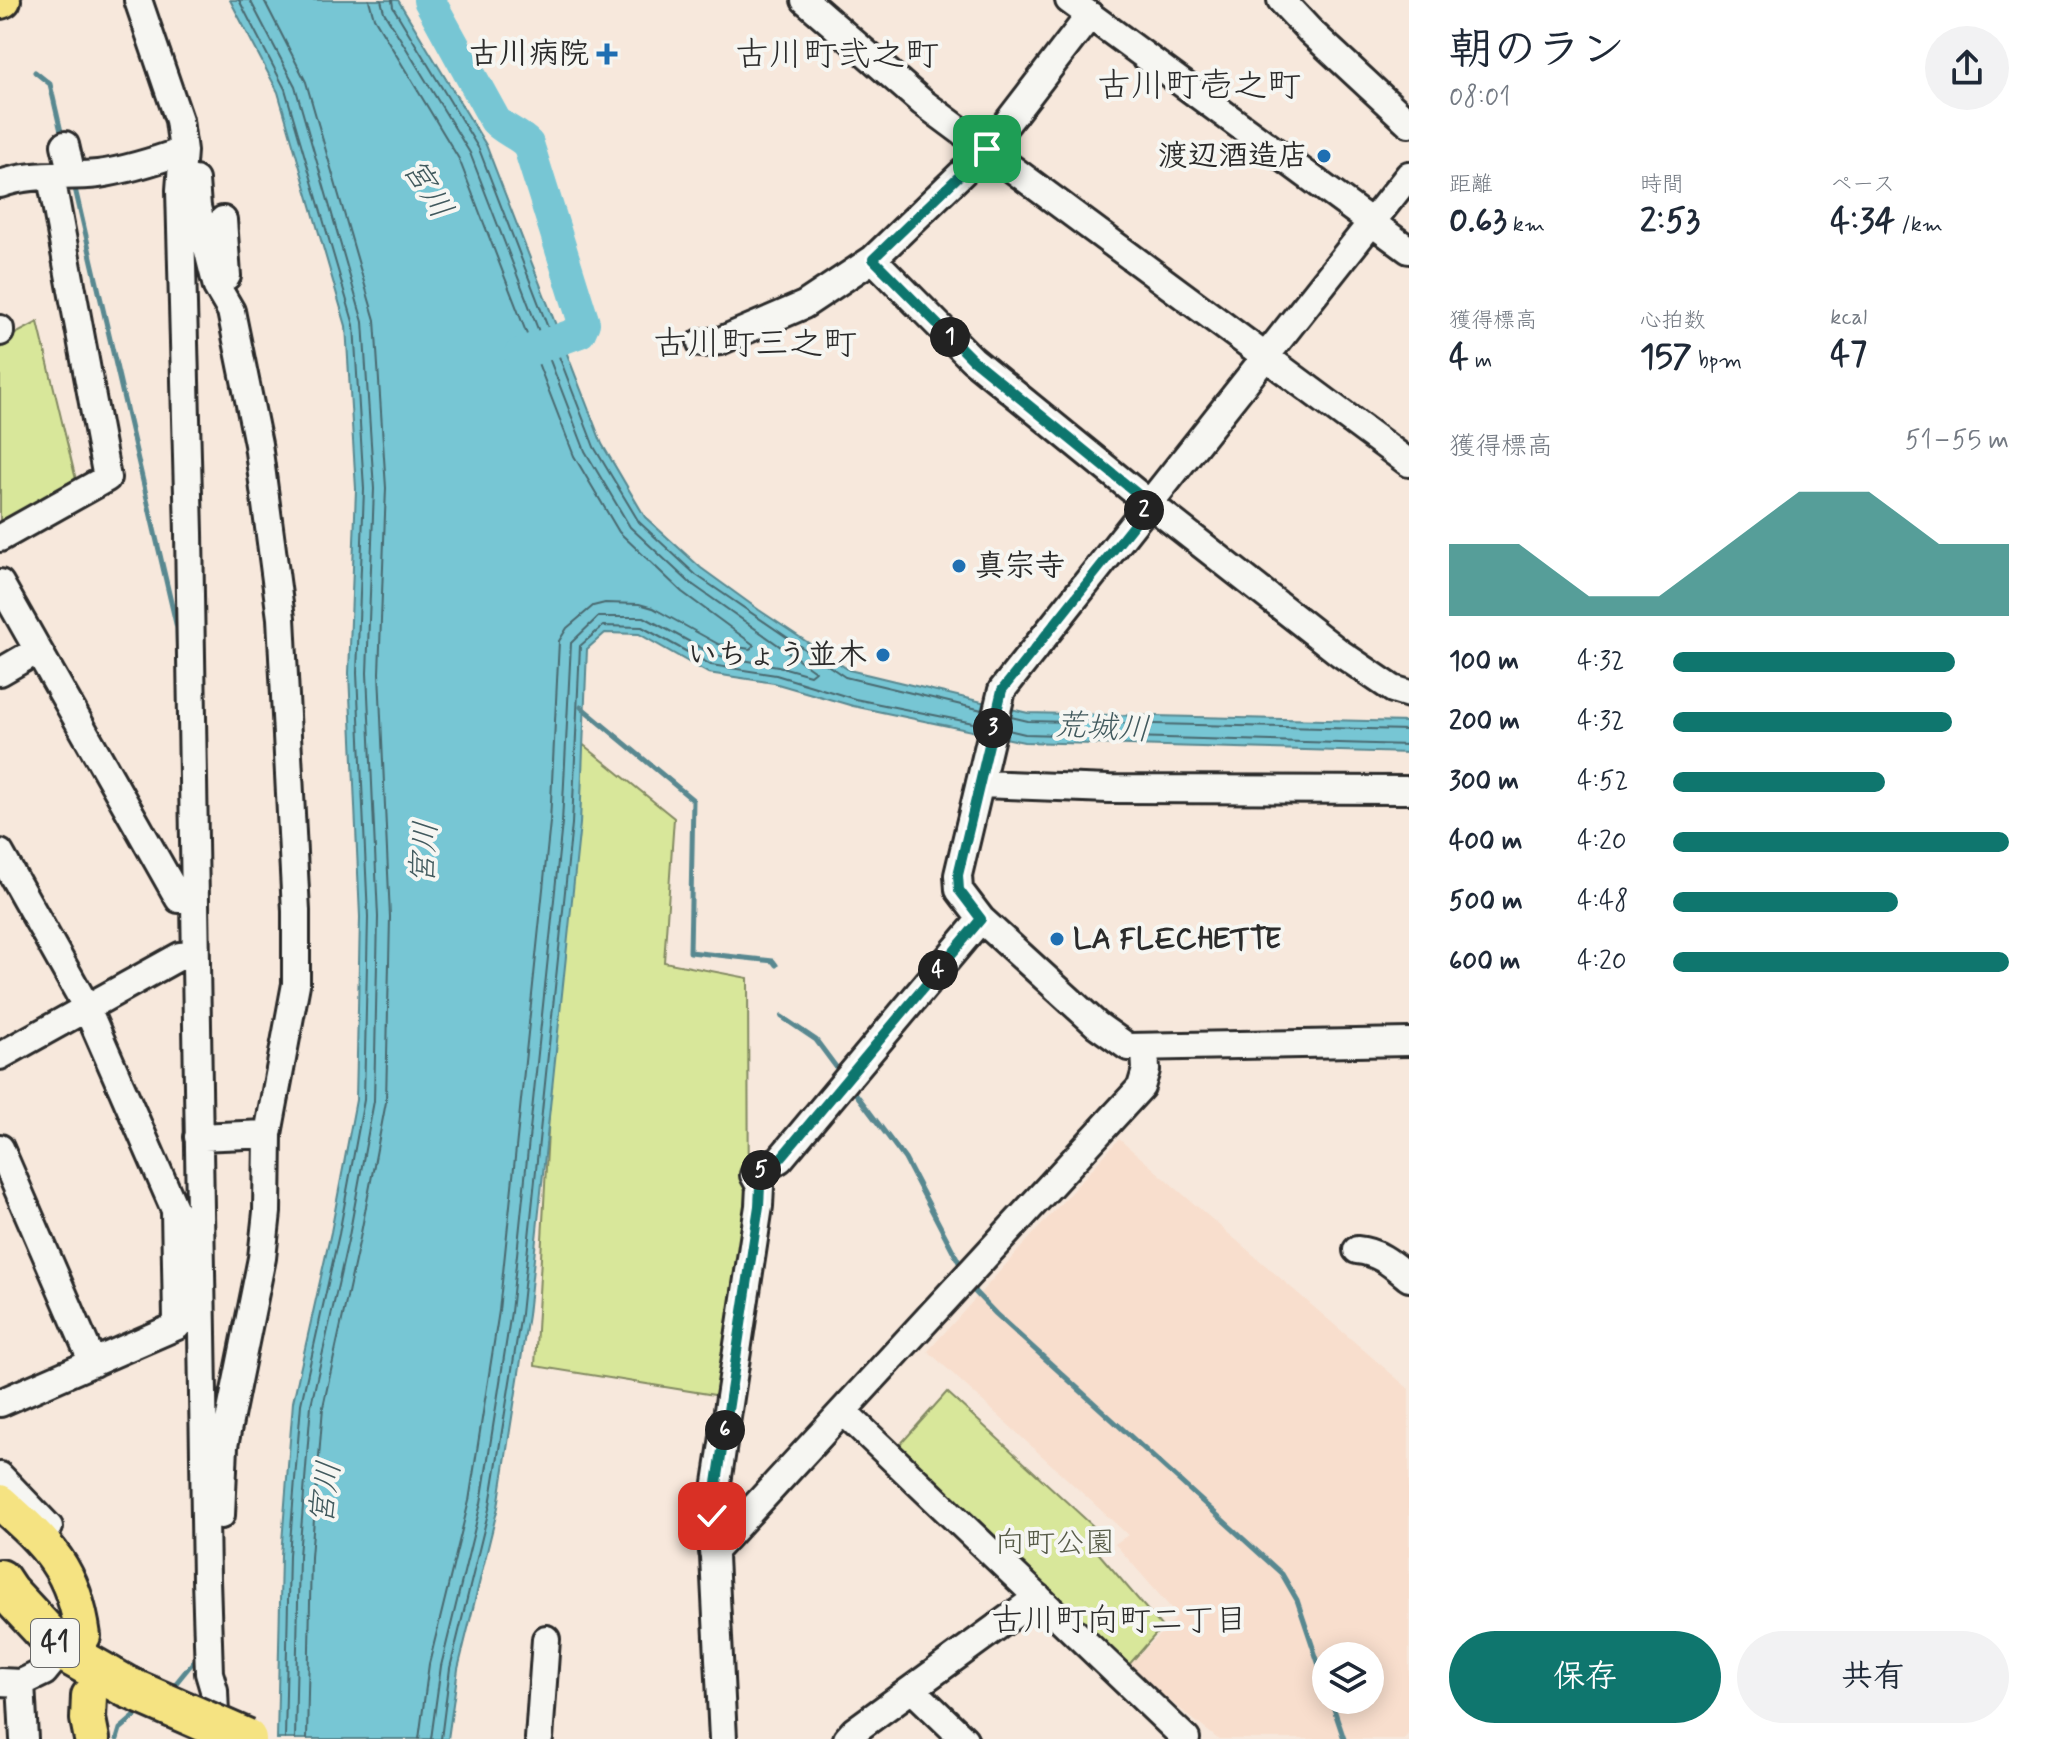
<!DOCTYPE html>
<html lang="ja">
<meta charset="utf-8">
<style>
body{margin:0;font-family:Mynerve,"Klee One",sans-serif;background:#f2f2f3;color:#1f2937;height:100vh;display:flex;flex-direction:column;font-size:30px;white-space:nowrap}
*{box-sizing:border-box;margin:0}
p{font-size:26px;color:#747a83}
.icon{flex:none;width:44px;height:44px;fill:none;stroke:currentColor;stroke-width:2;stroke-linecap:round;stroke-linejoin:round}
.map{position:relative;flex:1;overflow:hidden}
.side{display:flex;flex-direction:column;background:#fff;width:640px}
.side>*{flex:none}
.fabs{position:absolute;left:1312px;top:1642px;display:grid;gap:16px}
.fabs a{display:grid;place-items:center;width:72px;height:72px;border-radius:50%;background:#fff;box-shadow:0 4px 20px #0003;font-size:40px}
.pin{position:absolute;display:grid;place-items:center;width:68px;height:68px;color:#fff;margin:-34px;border-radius:16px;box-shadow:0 4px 12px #0006}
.km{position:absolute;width:40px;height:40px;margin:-20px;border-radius:50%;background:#222;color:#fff;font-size:22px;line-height:40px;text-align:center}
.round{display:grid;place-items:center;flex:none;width:84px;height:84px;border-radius:42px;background:#f2f2f3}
.overview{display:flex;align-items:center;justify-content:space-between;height:136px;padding:0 40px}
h1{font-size:44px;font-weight:700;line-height:60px}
.stats{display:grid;grid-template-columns:repeat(3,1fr);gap:12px;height:136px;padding:8px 40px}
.stats div{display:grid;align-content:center}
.stats b{font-size:34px;font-weight:700}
.stats small{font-size:22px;font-weight:400}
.stats p{font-size:22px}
.chart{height:224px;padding:16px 40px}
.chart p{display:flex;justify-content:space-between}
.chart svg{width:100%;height:144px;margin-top:8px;fill:#0f766e;opacity:.7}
.button{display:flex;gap:16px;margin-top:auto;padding:16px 40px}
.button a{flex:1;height:92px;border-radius:48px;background:#0f766e;color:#fff;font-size:32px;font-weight:700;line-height:92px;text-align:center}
.button a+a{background:#f2f2f3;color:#1f2937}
ul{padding:0 40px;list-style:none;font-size:26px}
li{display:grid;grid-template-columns:128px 96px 1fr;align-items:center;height:60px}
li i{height:20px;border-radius:10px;background:#0f766e}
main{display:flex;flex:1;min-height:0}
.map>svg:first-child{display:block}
.built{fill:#f8decd;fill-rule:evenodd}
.green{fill:#d8e79a;stroke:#828962;stroke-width:2}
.water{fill:#77c6d4;stroke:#598890;stroke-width:2}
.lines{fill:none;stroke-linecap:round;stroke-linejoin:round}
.shore{stroke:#49696f;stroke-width:2}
.stream{stroke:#598890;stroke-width:5}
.river{stroke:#77c6d4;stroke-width:32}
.minor-casing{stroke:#2b2b2b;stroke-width:32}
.major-casing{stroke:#2b2b2b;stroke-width:40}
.highway-casing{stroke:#2b2b2b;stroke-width:46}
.minor{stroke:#f6f6f2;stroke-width:26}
.major{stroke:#f5e382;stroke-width:34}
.highway{stroke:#f5e382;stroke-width:40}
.highway-bridge-casing{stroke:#2b2b2b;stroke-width:46;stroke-linecap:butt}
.highway-bridge{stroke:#f5e382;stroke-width:40}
.route-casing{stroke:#fff;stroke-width:16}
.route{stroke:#0f766e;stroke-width:10}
.poi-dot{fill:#1f6fb2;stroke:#f6f6f2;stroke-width:3}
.labels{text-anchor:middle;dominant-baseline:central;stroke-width:8;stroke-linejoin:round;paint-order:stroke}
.shield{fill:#f6f6f2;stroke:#686867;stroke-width:2}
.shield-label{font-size:28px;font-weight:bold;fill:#2b2b2b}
.poi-label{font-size:30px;font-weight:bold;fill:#2b2b2b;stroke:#f6f6f2;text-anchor:end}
.park-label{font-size:30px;fill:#565a47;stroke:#f6f6f2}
.water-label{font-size:32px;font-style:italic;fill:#425a5e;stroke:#f6f6f2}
.neighbourhood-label{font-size:32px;fill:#2b2b2b;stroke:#f6f6f2}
.quarter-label{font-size:34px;fill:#2b2b2b;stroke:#f6f6f2}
</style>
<main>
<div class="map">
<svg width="1409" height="1739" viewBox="0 0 1409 1739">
<rect width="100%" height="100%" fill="#f7e8dc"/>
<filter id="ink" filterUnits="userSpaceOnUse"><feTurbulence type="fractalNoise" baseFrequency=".0125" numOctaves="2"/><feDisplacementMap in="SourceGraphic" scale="16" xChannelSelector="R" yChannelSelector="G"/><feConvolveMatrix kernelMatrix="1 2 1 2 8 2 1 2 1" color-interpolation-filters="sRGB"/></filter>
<g filter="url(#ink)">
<path class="built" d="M 1119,1139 L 1409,1389 L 1409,1733 L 1404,1739 L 1218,1739 L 1127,1667 L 1178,1616 L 1115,1544 L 1128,1535 L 928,1351 ZM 1326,1656 L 1370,1656 L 1370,1700 L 1326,1700 Z"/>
<path class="green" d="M 38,322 L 78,488 L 0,532 L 0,342 Z
M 570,734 L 674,818 L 664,962 L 748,978 L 749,1233 L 721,1396 L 535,1366 Z
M 947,1392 L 1106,1538 L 1094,1548 L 1162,1627 L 1127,1667 L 898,1447 Z"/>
<path class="water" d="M 230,0 L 398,0 L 486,145 L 602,444 L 645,517 L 701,568 L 759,610 L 849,670 L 1028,713 L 1409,722 L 1409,753 L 1024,742 L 853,706 L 774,683 L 708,673 L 639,634 L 605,633 L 587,649 L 580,824 L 528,1315 L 498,1507 L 458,1669 L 448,1739 L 277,1739 L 281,1555 L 293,1402 L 331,1232 L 356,1100 L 360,917 L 349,673 L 356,489 L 346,326 L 278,92 Z"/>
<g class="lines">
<path class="shore" d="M 239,0 L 285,89 L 354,325 L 364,489 L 357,673 L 368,917 L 364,1100 L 339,1234 L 301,1404 L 289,1555 L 285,1739
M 250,0 L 295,86 L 363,322 L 374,489 L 367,673 L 378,917 L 374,1101 L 349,1236 L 311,1405 L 299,1556 L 295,1739
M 264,0 L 306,82 L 375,320 L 386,488 L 379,673 L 390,917 L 386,1102 L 360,1238 L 323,1407 L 311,1557 L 307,1739
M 369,0 L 374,18 L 459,159 L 574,456 L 619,532 L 682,592 L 754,645 L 750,649 L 718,644 L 653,608 L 639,604 L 605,603 L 593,606 L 567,628 L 559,641 L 550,822 L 499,1311 L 469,1501 L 429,1664 L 419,1739
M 381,0 L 384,12 L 470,153 L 585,451 L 630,527 L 689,582 L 815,671 L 810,675 L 778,666 L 714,655 L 644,617 L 598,617 L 571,643 L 562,823 L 511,1312 L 481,1503 L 441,1666 L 431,1739
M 392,0 L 393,7 L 479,149 L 594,447 L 639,522 L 696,575 L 845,677 L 982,710
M 1011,717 L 1028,721 L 1409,730
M 1008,730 L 1025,734 L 1409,745
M 441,1739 L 450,1668 L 490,1505 L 521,1314 L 572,824 L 580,646 L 603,626 L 642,627 L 711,665 L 776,675 L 855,699 L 978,724"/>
<path class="stream" d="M 35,72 L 50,84 L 62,136
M 74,184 L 177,628 L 178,666
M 581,707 L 693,800 L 690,952 L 773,961 L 776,965
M 782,1017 L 816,1040 L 842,1075
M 850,1086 L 905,1159 L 962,1268
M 971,1284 L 975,1292 L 996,1314 L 1282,1574 L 1297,1600 L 1326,1686
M 172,1688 L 198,1656
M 1331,1700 L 1344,1739
M 117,1739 L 120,1729 L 141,1711"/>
<path class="river" d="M 429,0 L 495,120 C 505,131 517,133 528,144 L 584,323 L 580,332 L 520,354"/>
<g class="minor-casing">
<path id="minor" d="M 138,0 L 179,120 L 183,151 L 180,190 L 189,533 L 206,1579 L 209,1673 L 214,1690 L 216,1739
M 805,0 L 922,102 L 1409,463
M 1069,0 L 1409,250
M 1281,0 L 1310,31 L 1409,123
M 65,145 L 72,175
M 195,180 L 197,207 L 217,287 L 231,311 L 258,444 L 281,618 L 296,911 L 296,984 L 268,1134 L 267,1212 L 262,1258 L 224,1446 L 221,1515
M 0,184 C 33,172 64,178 98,174 C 127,170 155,161 183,151
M 223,220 L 227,276
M 873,259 L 972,359 L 1150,504 L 1340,653 L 1393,689 L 1409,694
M 0,329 L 0,332
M 701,343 L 720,341 L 804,305 L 873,259 L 987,149 L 1090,15
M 0,538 L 107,478 L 51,177
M 0,583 L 179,899 L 194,899
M 0,672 L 38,650
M 981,784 L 1109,789 L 1409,790
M 0,853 L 86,1006 L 175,1210 L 177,1318
M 981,919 L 1097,1025 L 1128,1047 L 1409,1042
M 0,1056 L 180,956 L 194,955
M 198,1137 L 268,1134
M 0,1148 L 93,1363
M 1357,1250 C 1379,1252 1392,1264 1409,1278
M 0,1403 L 177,1326 L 177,1318 L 188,1317
M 844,1412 L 1186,1739
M 0,1476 L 49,1527
M 713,1552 L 1141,1087 L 1146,1070 L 1145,1049
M 0,1682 L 21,1683 L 24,1739
M 21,1683 L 44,1672 L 62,1650
M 912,1689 L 964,1739
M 539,1739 L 546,1639
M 723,1739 L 712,1516 L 759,1206 L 760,1186 L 754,1175 L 780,1159 L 981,919 L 959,890 L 958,875 L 1002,690 L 1409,175
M 847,1739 L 854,1731 L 1038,1597"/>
</g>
<g class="major-casing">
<path id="major" d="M 0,1 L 3,0
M 0,1502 C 48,1545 74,1569 83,1636
M 89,1696 L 88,1719 L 92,1739"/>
</g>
<g class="highway-casing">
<path id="highway" d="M 0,1580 L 8,1592 L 62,1650 L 127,1687"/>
</g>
<use href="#minor" class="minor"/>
<use href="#major" class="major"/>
<use href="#highway" class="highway"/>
<g class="highway-bridge-casing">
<path id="highway-bridge" d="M 127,1687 L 246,1739"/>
</g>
<use href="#highway-bridge" class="highway-bridge"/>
</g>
</g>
<g class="lines" filter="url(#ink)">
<g class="route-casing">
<path id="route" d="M 712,1516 L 759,1206 L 760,1186 L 754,1175 L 780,1159 L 981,919 L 959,890 L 958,875 L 1002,690 L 1150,504 L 972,359 L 873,259 L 987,149"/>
</g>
<use href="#route" class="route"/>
</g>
<g class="poi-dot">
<path d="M603 42h8v8h8v8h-8v8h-8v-8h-8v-8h8z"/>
<circle cx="1324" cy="156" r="8"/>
<circle cx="959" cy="566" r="8"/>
<circle cx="883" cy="655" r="8"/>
<circle cx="1057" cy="939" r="8"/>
</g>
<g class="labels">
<rect class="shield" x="31" y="1619" width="48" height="48" rx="6"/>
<g class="shield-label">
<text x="55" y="1643">41</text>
</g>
<g class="poi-label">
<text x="589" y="54">古川病院</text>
<text x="1308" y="156">渡辺酒造店</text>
<text x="975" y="566" text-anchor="start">真宗寺</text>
<text x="867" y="655">いちょう並木</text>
<text x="1073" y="939" text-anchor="start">LA FLECHETTE</text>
</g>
<g class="park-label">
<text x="1055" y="1543">向町公園</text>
</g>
<g class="water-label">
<text transform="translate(427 189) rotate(58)">宮川</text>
<text transform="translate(1102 728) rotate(3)">荒城川</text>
<text transform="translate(425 853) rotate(-86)">宮川</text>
<text transform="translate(326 1493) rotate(-82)">宮川</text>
</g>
<g class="neighbourhood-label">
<text x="1119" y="1621">古川町向町二丁目</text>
</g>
<g class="quarter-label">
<text x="837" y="55">古川町弐之町</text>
<text x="1199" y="86">古川町壱之町</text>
<text x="755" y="344">古川町三之町</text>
</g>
</g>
</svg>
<div class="fabs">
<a><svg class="icon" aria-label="layers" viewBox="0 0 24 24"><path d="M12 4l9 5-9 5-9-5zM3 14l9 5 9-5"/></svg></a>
</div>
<div class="pin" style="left:987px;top:149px;background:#1e9e55"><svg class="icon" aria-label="arrive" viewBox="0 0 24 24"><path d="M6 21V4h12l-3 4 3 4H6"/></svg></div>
<div class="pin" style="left:712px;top:1516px;background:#d93025"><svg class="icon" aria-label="check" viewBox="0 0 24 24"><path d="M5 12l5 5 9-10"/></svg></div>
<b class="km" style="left:950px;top:337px">1</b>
<b class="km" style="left:1144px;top:510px">2</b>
<b class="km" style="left:993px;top:728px">3</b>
<b class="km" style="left:938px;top:970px">4</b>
<b class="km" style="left:761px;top:1170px">5</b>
<b class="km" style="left:725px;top:1430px">6</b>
</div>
<section class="side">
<div class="overview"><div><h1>朝のラン</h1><p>08:01</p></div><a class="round"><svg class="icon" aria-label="share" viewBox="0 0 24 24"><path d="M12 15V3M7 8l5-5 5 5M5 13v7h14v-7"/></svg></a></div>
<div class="stats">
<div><p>距離</p><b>0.63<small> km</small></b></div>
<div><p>時間</p><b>2:53</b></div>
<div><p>ペース</p><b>4:34<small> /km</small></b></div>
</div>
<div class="stats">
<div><p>獲得標高</p><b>4<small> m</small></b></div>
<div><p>心拍数</p><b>157<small> bpm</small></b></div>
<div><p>kcal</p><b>47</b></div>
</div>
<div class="chart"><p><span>獲得標高</span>51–55 m</p>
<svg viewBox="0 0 160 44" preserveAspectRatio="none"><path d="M0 44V22L10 22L20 22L30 30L40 38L50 38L60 38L70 30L80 22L90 14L100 6L110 6L120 6L130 14L140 22L150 22L160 22V44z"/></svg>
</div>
<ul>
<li><b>100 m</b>4:32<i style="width:84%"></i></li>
<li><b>200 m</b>4:32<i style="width:83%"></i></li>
<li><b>300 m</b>4:52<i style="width:63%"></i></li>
<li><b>400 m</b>4:20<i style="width:100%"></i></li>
<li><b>500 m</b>4:48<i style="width:67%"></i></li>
<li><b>600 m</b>4:20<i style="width:100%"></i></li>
</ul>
<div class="button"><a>保存</a><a>共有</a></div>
</section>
</main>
